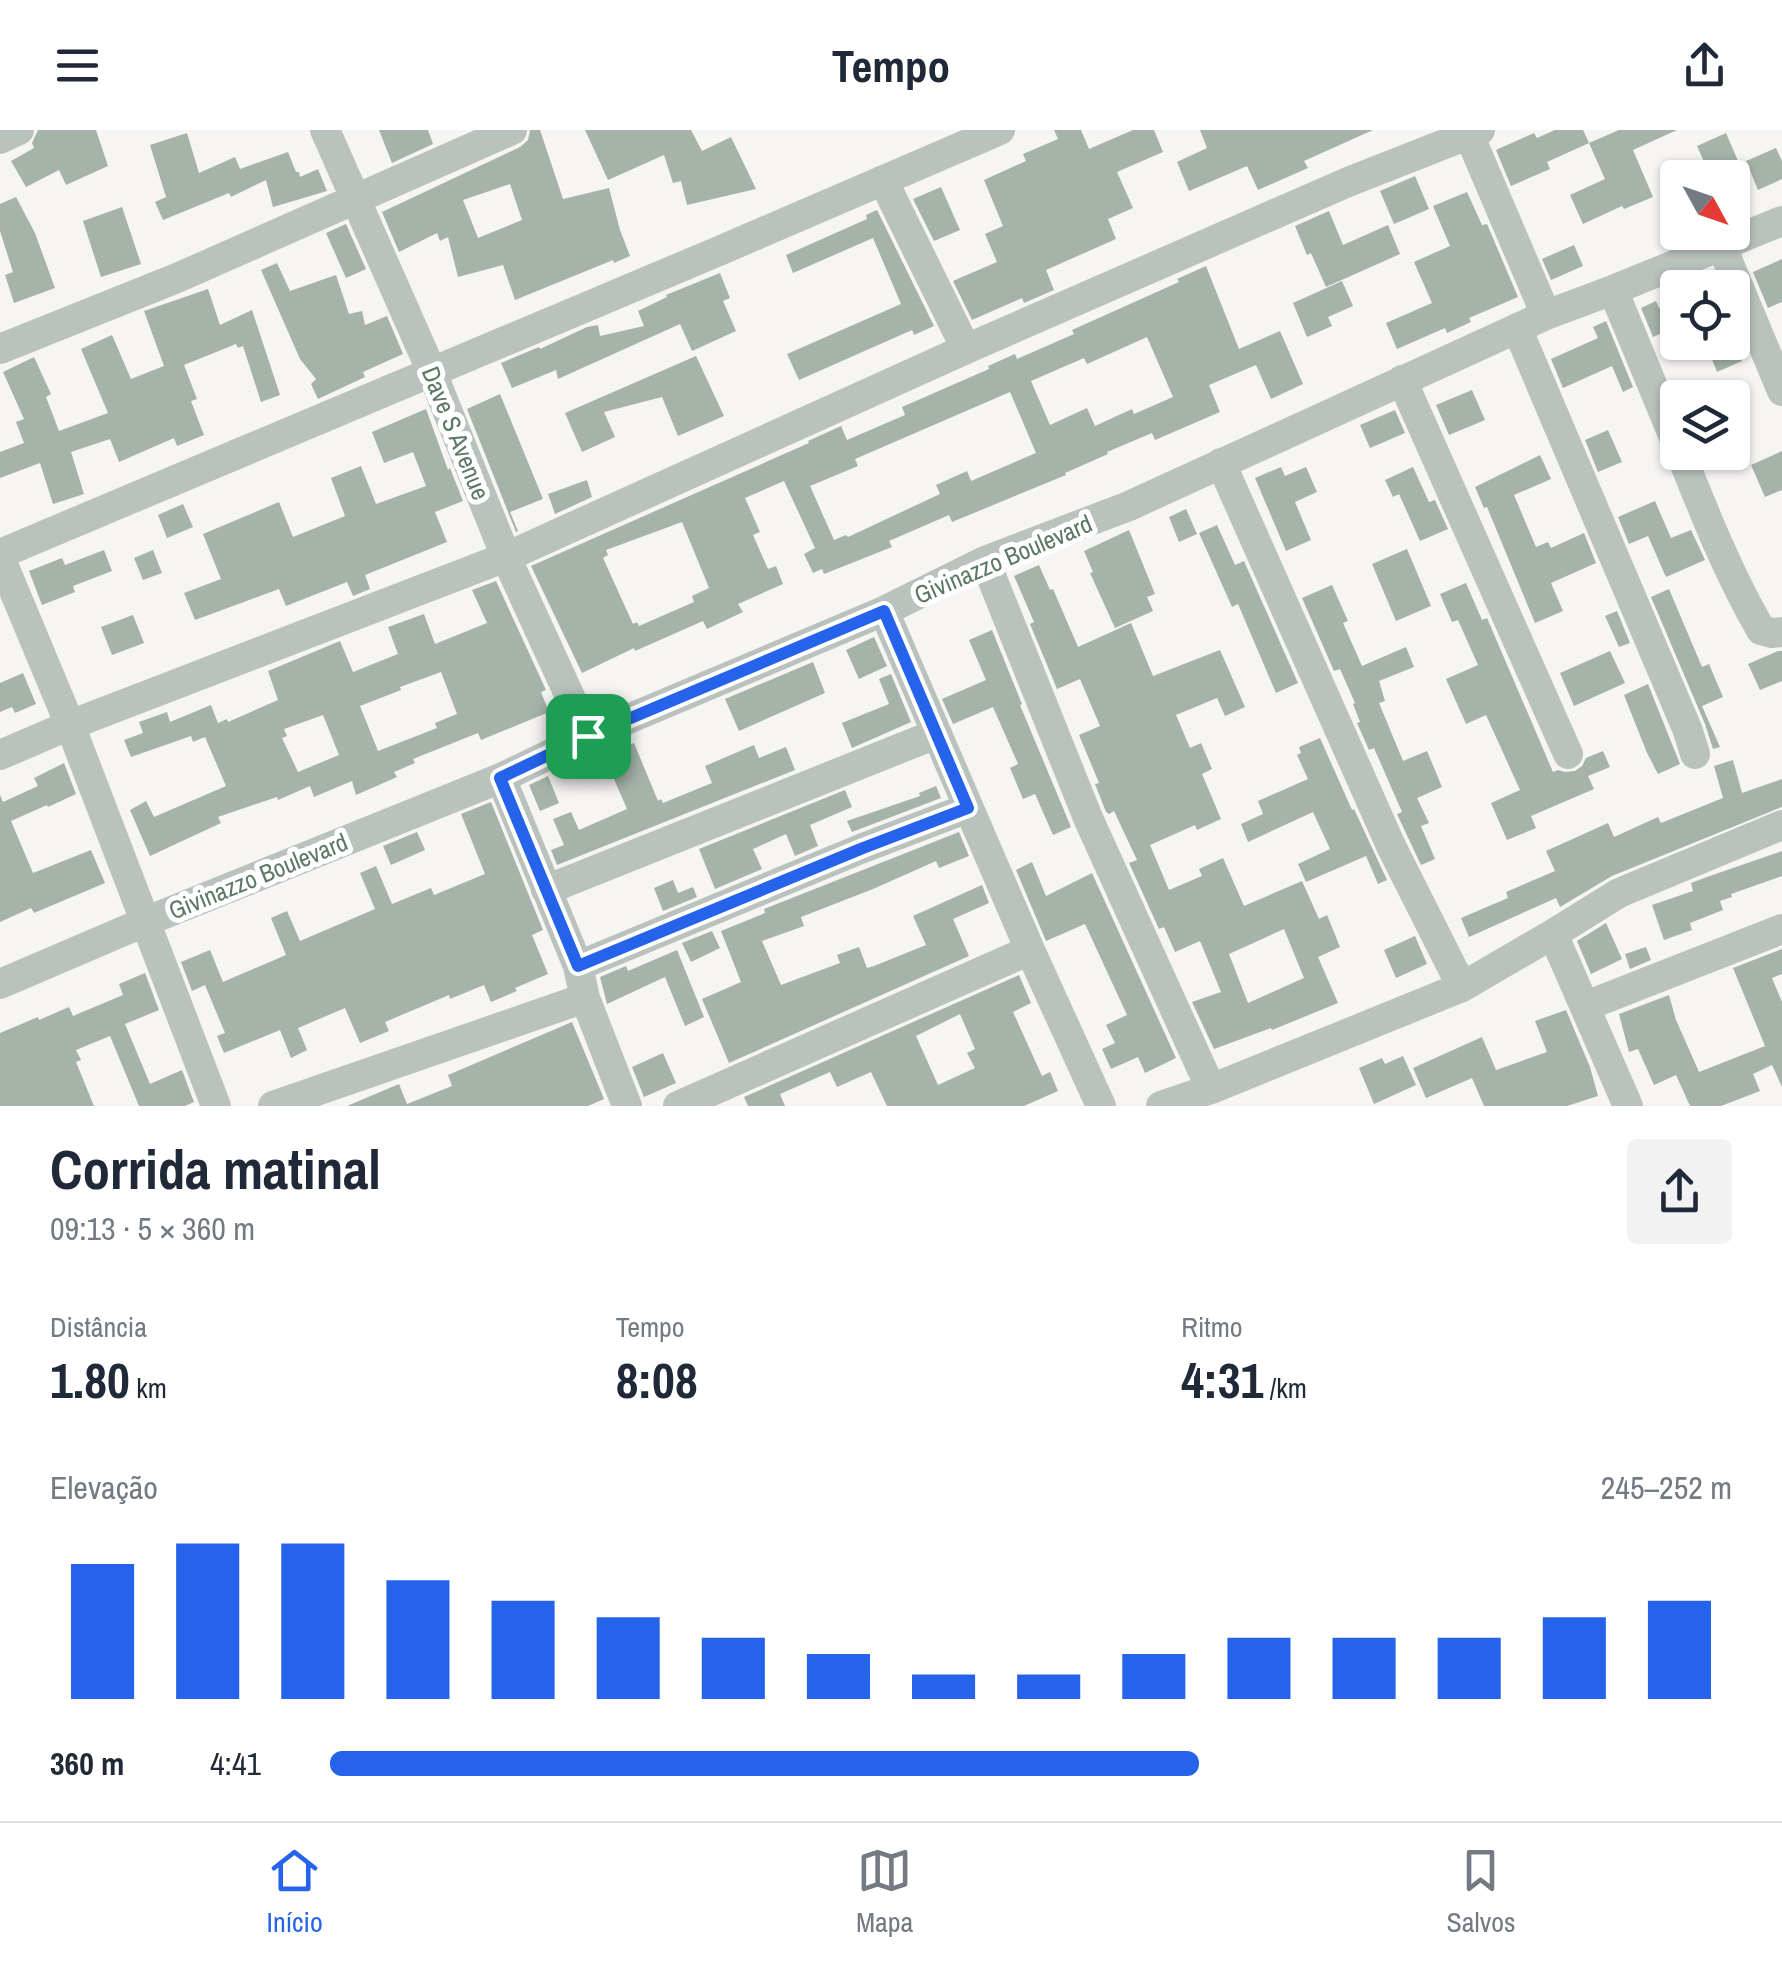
<!DOCTYPE html>
<html lang="pt">
<meta charset="utf-8">
<style>
body{margin:0;font-family:"Archivo Narrow",sans-serif;background:#f2f2f3;color:#1f2937;height:100vh;display:flex;flex-direction:column;font-size:38px;white-space:nowrap}
*{box-sizing:border-box;margin:0}
p{font-size:32px;color:#747a83}
.icon{flex:none;width:55px;height:55px;fill:none;stroke:currentColor;stroke-width:2;stroke-linecap:round;stroke-linejoin:round}
.map{position:relative;height:976px;overflow:hidden}
.drawer{display:flex;flex-direction:column;background:#fff;flex:1}
.drawer>*{flex:none}
.needle{width:65px;rotate:130deg}
.fabs{position:absolute;left:1660px;top:30px;display:grid;gap:20px}
.fabs a{display:grid;place-items:center;width:90px;height:90px;border-radius:10px;background:#fff;box-shadow:0 2px 8px #0004;font-size:50px}
.pin{position:absolute;display:grid;place-items:center;width:85px;height:85px;color:#fff;margin:-42px;border-radius:20px;box-shadow:0 5px 15px #0006}
.round{display:grid;place-items:center;flex:none;width:105px;height:105px;border-radius:10px;background:#f2f2f3}
.summary{display:flex;align-items:center;justify-content:space-between;height:170px;padding:0 50px}
h1{font-size:55px;font-weight:700;line-height:75px}
.figures{display:grid;grid-template-columns:repeat(3,1fr);gap:15px;height:170px;padding:10px 50px}
.figures div{display:grid;align-content:center}
.figures b{font-size:50px;font-weight:700}
.figures small{font-size:28px;font-weight:400}
.figures p{font-size:28px}
.chart{height:280px;padding:20px 50px}
.chart p{display:flex;justify-content:space-between}
.chart svg{width:100%;height:180px;margin-top:10px;stroke:#2563eb;stroke-width:6}
ul{padding:0 50px;list-style:none;font-size:32px}
li{display:grid;grid-template-columns:160px 120px 1fr;align-items:center;height:75px}
li i{height:25px;border-radius:12px;background:#2563eb}
header{display:flex;justify-content:space-between;align-items:center;height:130px;padding:0 50px;background:#fff;font-size:45px;font-weight:700}
.dock{display:flex;justify-content:space-around;align-items:center;height:140px;border-top:2px solid #e0e1e3;background:#fff;font-size:28px;color:#747a83}
.dock a{display:grid;justify-items:center;gap:5px}
.dock .on{color:#2563eb}
.map>svg:first-child{display:block}
.building{fill:#a5b3a9;fill-rule:evenodd}
.lines{fill:none;stroke-linecap:round;stroke-linejoin:round}
.minor{stroke:#b9c2bc;stroke-width:30}
.route-casing{stroke:#fff;stroke-width:20}
.route{stroke:#2563eb;stroke-width:12}
.labels{text-anchor:middle;dominant-baseline:central;stroke-width:10;stroke-linejoin:round;paint-order:stroke}
.street-label{font-size:25px;fill:#5e7867;stroke:#fff}
</style>
<header><svg class="icon" aria-label="menu" viewBox="0 0 24 24"><path d="M4 6h16M4 12h16M4 18h16"/></svg>Tempo<svg class="icon" aria-label="share" viewBox="0 0 24 24"><path d="M12 15V3M7 8l5-5 5 5M5 13v7h14v-7"/></svg></header>
<div class="map">
<svg width="1782" height="976" viewBox="0 0 1782 976">
<rect width="100%" height="100%" fill="#f7f4f4"/>
<path class="building" d="M 38,0 L 96,0 L 108,36 L 66,55 L 59,40 L 26,57 L 11,31 L 34,18 L 32,13 Z
M 379,0 L 428,0 L 433,14 L 392,33 Z
M 530,0 L 540,0 L 563,69 L 609,58 L 620,100 L 630,126 L 614,133 L 613,130 L 515,170 L 503,135 L 458,147 L 448,107 L 440,111 L 437,103 L 399,122 L 382,82 L 520,17 L 528,10 ZM 510,54 L 522,90 L 478,108 L 463,70 Z
M 585,0 L 691,0 L 702,21 L 731,7 L 756,59 L 687,75 L 681,51 L 673,53 L 664,25 L 608,50 Z
M 1054,0 L 1081,0 L 1089,19 L 1133,0 L 1154,0 L 1163,22 L 1117,42 L 1133,78 L 1108,89 L 1116,109 L 1046,140 L 1054,160 L 1024,173 L 1022,168 L 972,190 L 953,151 L 997,132 L 985,104 L 1003,96 L 984,50 L 1026,31 L 1023,24 L 1058,9 Z
M 1200,0 L 1373,0 L 1304,31 L 1308,38 L 1258,60 L 1247,36 L 1189,61 L 1177,32 L 1207,18 Z
M 1555,0 L 1583,0 L 1589,13 L 1547,32 L 1550,39 L 1511,56 L 1496,20 L 1534,3 L 1537,8 Z
M 1619,0 L 1677,0 L 1633,20 L 1653,67 L 1624,79 L 1622,76 L 1583,94 L 1570,65 L 1605,49 L 1589,13 Z
M 187,3 L 199,43 L 235,27 L 240,39 L 288,22 L 296,42 L 299,42 L 300,47 L 318,39 L 327,61 L 273,77 L 266,50 L 231,67 L 229,63 L 163,90 L 155,72 L 166,67 L 150,15 Z
M 1726,3 L 1738,31 L 1709,43 L 1697,16 Z
M 1776,18 L 1782,31 L 1782,49 L 1758,60 L 1746,31 Z
M 1415,46 L 1429,79 L 1394,94 L 1380,61 Z
M 941,57 L 960,100 L 934,111 L 913,69 Z
M 1467,62 L 1482,95 L 1487,94 L 1518,167 L 1469,188 L 1471,192 L 1447,203 L 1445,198 L 1397,219 L 1386,193 L 1432,173 L 1414,132 L 1450,116 L 1433,76 Z
M 16,67 L 35,103 L 55,158 L 14,173 L 5,145 L 13,142 L 0,101 L 0,74 Z
M 122,77 L 141,134 L 101,147 L 83,91 Z
M 877,80 L 934,196 L 914,205 L 912,200 L 799,250 L 787,224 L 901,174 L 873,108 L 793,143 L 786,125 L 867,89 L 866,85 Z
M 1329,81 L 1343,115 L 1388,95 L 1400,124 L 1326,157 L 1311,123 L 1307,125 L 1295,96 Z
M 346,94 L 366,139 L 346,148 L 326,103 Z
M 1574,115 L 1583,136 L 1551,150 L 1542,129 Z
M 1782,129 L 1782,172 L 1768,178 L 1753,142 Z
M 277,133 L 290,161 L 336,145 L 349,184 L 362,181 L 365,195 L 387,186 L 403,224 L 363,242 L 365,247 L 318,269 L 311,254 L 316,249 L 300,229 L 261,140 Z
M 1206,136 L 1239,219 L 1280,201 L 1303,254 L 1271,269 L 1256,235 L 1209,255 L 1220,282 L 1155,310 L 1152,303 L 1107,322 L 1108,324 L 1065,343 L 1066,345 L 952,392 L 949,385 L 889,411 L 892,417 L 824,444 L 822,439 L 813,443 L 804,424 L 815,418 L 784,351 L 745,368 L 760,402 L 753,405 L 768,439 L 776,436 L 783,454 L 738,474 L 743,482 L 707,499 L 703,491 L 635,521 L 634,518 L 582,543 L 531,436 L 809,313 L 808,311 L 841,296 L 847,310 L 905,285 L 902,277 L 989,239 L 988,236 L 1015,224 L 1017,229 L 1074,204 L 1072,200 L 1179,152 L 1177,149 ZM 1147,207 L 1173,267 L 1134,284 L 1132,279 L 1095,296 L 1087,278 L 1050,295 L 1031,251 L 1084,228 L 1087,234 ZM 1010,262 L 1036,323 L 971,351 L 967,341 L 936,355 L 940,364 L 848,407 L 846,405 L 834,410 L 810,356 L 858,336 L 855,329 ZM 682,392 L 709,458 L 692,466 L 694,472 L 639,496 L 637,492 L 633,494 L 603,428 L 608,425 L 606,420 Z
M 720,143 L 730,168 L 723,171 L 736,201 L 692,221 L 680,194 L 558,249 L 556,240 L 512,258 L 501,233 L 539,217 L 540,219 L 587,197 L 598,195 L 600,206 L 644,196 L 638,181 L 667,167 L 666,165 Z
M 1342,151 L 1353,176 L 1328,187 L 1332,196 L 1307,207 L 1293,173 Z
M 208,159 L 220,195 L 252,180 L 280,265 L 261,272 L 243,216 L 238,218 L 236,214 L 184,235 L 197,269 L 191,271 L 204,305 L 177,316 L 174,308 L 119,332 L 110,309 L 71,322 L 84,364 L 53,374 L 40,333 L 0,348 L 0,322 L 24,313 L 16,292 L 24,289 L 3,242 L 34,227 L 51,264 L 46,267 L 59,301 L 108,283 L 81,219 L 112,205 L 131,249 L 164,236 L 144,181 Z
M 1678,170 L 1678,196 L 1653,207 L 1641,178 L 1656,171 L 1659,178 Z
M 1606,191 L 1633,257 L 1623,262 L 1612,236 L 1563,258 L 1551,229 L 1598,208 L 1593,197 Z
M 1705,212 L 1735,212 L 1742,231 L 1717,242 Z
M 696,226 L 724,286 L 678,306 L 662,267 L 604,282 L 615,307 L 582,322 L 565,283 Z
M 1472,260 L 1485,290 L 1449,305 L 1436,275 Z
M 500,264 L 543,369 L 510,382 L 518,401 L 516,402 L 467,279 Z
M 426,279 L 448,340 L 450,338 L 463,371 L 435,382 L 447,412 L 365,445 L 370,459 L 353,466 L 347,452 L 286,476 L 279,459 L 195,490 L 184,463 L 221,449 L 203,404 L 279,372 L 293,407 L 345,386 L 331,348 L 361,336 L 376,374 L 426,356 L 413,322 L 384,333 L 372,302 Z
M 1395,280 L 1405,303 L 1370,318 L 1360,295 Z
M 1608,300 L 1622,332 L 1598,342 L 1585,310 Z
M 1782,321 L 1782,360 L 1765,367 L 1751,335 Z
M 1540,325 L 1551,349 L 1514,365 L 1536,417 L 1548,412 L 1551,418 L 1584,403 L 1596,433 L 1551,453 L 1563,481 L 1535,493 L 1487,377 L 1484,378 L 1475,357 Z
M 1281,337 L 1285,346 L 1306,337 L 1317,362 L 1295,372 L 1311,410 L 1286,421 L 1255,348 Z
M 1413,337 L 1429,372 L 1435,370 L 1448,399 L 1420,411 L 1399,364 L 1393,367 L 1385,350 Z
M 587,350 L 592,367 L 555,384 L 548,364 Z
M 1655,371 L 1671,408 L 1691,400 L 1705,430 L 1666,447 L 1648,406 L 1629,414 L 1618,387 Z
M 183,374 L 193,397 L 167,408 L 158,385 Z
M 1186,379 L 1197,404 L 1179,412 L 1169,387 Z
M 1217,395 L 1235,435 L 1244,431 L 1298,553 L 1276,563 L 1238,474 L 1232,477 L 1199,403 Z
M 1129,400 L 1155,464 L 1147,467 L 1153,481 L 1115,498 L 1090,443 L 1093,442 L 1084,421 Z
M 1407,419 L 1431,476 L 1396,491 L 1372,434 Z
M 104,420 L 112,441 L 73,456 L 75,462 L 42,475 L 29,441 L 62,428 L 65,435 Z
M 153,420 L 162,443 L 143,450 L 134,428 Z
M 1039,435 L 1050,460 L 1053,459 L 1078,517 L 1131,493 L 1153,546 L 1220,520 L 1245,577 L 1225,586 L 1217,568 L 1176,585 L 1190,618 L 1201,613 L 1212,639 L 1202,644 L 1221,689 L 1197,700 L 1195,695 L 1150,715 L 1169,760 L 1202,746 L 1199,739 L 1223,728 L 1244,776 L 1302,751 L 1319,789 L 1327,785 L 1340,817 L 1318,827 L 1338,873 L 1272,900 L 1271,898 L 1214,919 L 1192,872 L 1221,862 L 1200,811 L 1175,822 L 1164,797 L 1159,799 L 1129,733 L 1137,730 L 1114,681 L 1109,684 L 1106,682 L 1095,654 L 1099,653 L 1079,605 L 1100,596 L 1080,549 L 1057,559 L 1030,494 L 1034,492 L 1014,446 ZM 1284,799 L 1304,848 L 1248,873 L 1229,824 Z
M 496,451 L 546,560 L 541,562 L 549,582 L 481,610 L 478,603 L 413,629 L 415,633 L 394,642 L 397,647 L 356,665 L 352,651 L 314,667 L 310,656 L 278,670 L 277,667 L 218,687 L 221,693 L 150,726 L 130,680 L 146,671 L 154,687 L 226,656 L 205,607 L 193,612 L 191,606 L 131,627 L 124,610 L 143,603 L 139,592 L 167,582 L 170,592 L 211,575 L 218,593 L 227,589 L 228,592 L 278,570 L 268,541 L 340,511 L 353,542 L 398,524 L 388,497 L 424,484 L 435,514 L 487,493 L 472,460 ZM 441,542 L 457,584 L 435,593 L 437,598 L 378,621 L 360,576 L 401,560 L 400,557 ZM 323,585 L 339,625 L 298,642 L 282,608 L 287,606 L 284,599 Z
M 1466,453 L 1482,490 L 1487,488 L 1553,642 L 1558,640 L 1565,642 L 1575,641 L 1582,636 L 1586,628 L 1603,621 L 1610,637 L 1588,646 L 1594,659 L 1531,686 L 1536,698 L 1507,710 L 1491,673 L 1520,660 L 1486,585 L 1466,594 L 1446,549 L 1478,535 L 1458,490 L 1452,492 L 1440,464 Z
M 1332,455 L 1348,491 L 1343,493 L 1362,536 L 1406,517 L 1414,537 L 1379,551 L 1385,571 L 1379,573 L 1403,631 L 1427,621 L 1442,657 L 1417,668 L 1429,693 L 1421,696 L 1435,729 L 1421,735 L 1397,684 L 1402,682 L 1374,618 L 1369,620 L 1357,593 L 1360,592 L 1353,574 L 1355,573 L 1340,539 L 1334,541 L 1302,468 Z
M 1669,459 L 1702,537 L 1709,534 L 1723,567 L 1702,576 L 1720,617 L 1713,619 L 1705,594 L 1651,467 Z
M 1617,481 L 1630,513 L 1619,517 L 1605,486 Z
M 133,485 L 144,513 L 112,525 L 101,497 Z
M 992,500 L 1022,574 L 1020,575 L 1071,697 L 1053,705 L 1035,664 L 1023,669 L 1010,638 L 1018,634 L 993,577 L 953,594 L 942,569 L 986,550 L 969,510 Z
M 874,507 L 887,536 L 859,549 L 846,520 Z
M 1610,521 L 1625,553 L 1574,576 L 1560,543 Z
M 1778,521 L 1782,521 L 1782,551 L 1760,560 L 1748,534 Z
M 813,532 L 825,563 L 739,601 L 725,569 Z
M 23,543 L 36,574 L 15,583 L 12,577 L 0,582 L 0,553 Z
M 891,544 L 911,592 L 852,618 L 842,593 L 889,574 L 879,549 Z
M 1648,554 L 1680,634 L 1658,644 L 1647,623 L 1624,565 Z
M 1320,608 L 1352,680 L 1354,679 L 1387,750 L 1378,754 L 1366,726 L 1306,752 L 1298,734 L 1330,719 L 1313,682 L 1248,712 L 1241,694 L 1263,684 L 1258,671 L 1308,649 L 1297,625 L 1301,623 L 1299,617 Z
M 634,613 L 658,671 L 661,669 L 663,673 L 712,653 L 705,636 L 754,615 L 759,628 L 786,617 L 795,640 L 557,735 L 551,720 L 564,715 L 553,689 L 571,682 L 579,700 L 627,679 L 604,626 Z
M 1733,630 L 1742,663 L 1782,649 L 1782,677 L 1612,746 L 1560,777 L 1556,768 L 1469,807 L 1461,788 L 1508,768 L 1506,762 L 1555,741 L 1546,721 L 1608,693 L 1614,707 L 1658,687 L 1661,693 L 1723,668 L 1714,636 Z
M 64,633 L 76,664 L 48,677 L 47,675 L 11,691 L 33,743 L 91,720 L 105,753 L 34,783 L 31,778 L 0,792 L 0,665 L 3,672 L 38,656 L 34,648 Z
M 548,646 L 559,673 L 540,681 L 529,655 Z
M 936,656 L 941,668 L 852,702 L 847,691 L 920,666 L 919,663 Z
M 845,660 L 852,677 L 810,695 L 818,716 L 795,726 L 786,704 L 753,719 L 762,739 L 715,759 L 699,719 Z
M 491,672 L 543,800 L 532,805 L 548,844 L 515,858 L 517,861 L 491,872 L 484,855 L 450,869 L 449,865 L 385,892 L 389,901 L 360,913 L 345,878 L 298,898 L 307,920 L 291,928 L 280,900 L 224,923 L 217,906 L 225,903 L 205,855 L 192,861 L 181,832 L 210,820 L 223,852 L 286,825 L 271,788 L 287,781 L 300,811 L 375,779 L 360,743 L 376,736 L 392,774 L 431,758 L 434,765 L 485,744 L 461,684 Z
M 417,702 L 425,720 L 391,735 L 383,716 Z
M 959,702 L 969,726 L 939,738 L 936,731 L 873,759 L 801,787 L 804,796 L 762,811 L 781,855 L 840,833 L 837,825 L 859,817 L 867,838 L 874,836 L 926,815 L 913,786 L 982,755 L 989,773 L 953,789 L 969,826 L 729,933 L 702,869 L 741,852 L 721,801 L 765,783 L 764,779 Z
M 1782,721 L 1782,746 L 1731,764 L 1732,767 L 1720,771 L 1723,780 L 1690,793 L 1692,800 L 1664,810 L 1652,775 L 1693,761 L 1691,753 L 1707,747 Z
M 1032,732 L 1046,766 L 1092,743 L 1176,928 L 1145,943 L 1138,927 L 1111,939 L 1102,919 L 1115,913 L 1106,895 L 1127,885 L 1085,794 L 1046,811 L 1016,740 Z
M 673,750 L 678,763 L 693,757 L 697,767 L 663,781 L 654,758 Z
M 1606,793 L 1622,829 L 1591,844 L 1577,811 Z
M 712,801 L 720,818 L 691,832 L 682,813 Z
M 1415,806 L 1427,834 L 1396,848 L 1384,820 Z
M 1646,817 L 1651,830 L 1630,839 L 1625,824 Z
M 1782,819 L 1782,844 L 1772,848 L 1782,872 L 1782,957 L 1772,935 L 1753,944 L 1760,961 L 1721,976 L 1690,976 L 1676,945 L 1654,955 L 1638,919 L 1629,922 L 1619,884 L 1669,865 L 1676,890 L 1699,942 L 1765,916 L 1733,838 Z
M 677,820 L 704,887 L 685,896 L 665,847 L 607,874 L 600,847 L 626,836 L 628,841 Z
M 145,843 L 159,880 L 125,894 L 150,954 L 182,940 L 194,972 L 185,976 L 139,976 L 110,906 L 76,920 L 81,930 L 76,932 L 94,976 L 0,976 L 0,903 L 38,887 L 39,890 L 69,877 L 73,886 L 123,865 L 119,854 Z
M 1019,845 L 1031,873 L 1013,882 L 1042,946 L 1050,942 L 1058,961 L 1024,976 L 887,976 L 871,942 L 837,957 L 830,942 L 780,964 L 785,976 L 748,976 L 744,967 ZM 960,884 L 975,919 L 967,923 L 975,938 L 938,955 L 916,906 Z
M 1566,880 L 1590,937 L 1598,966 L 1567,976 L 1484,976 L 1472,948 L 1426,968 L 1413,938 L 1482,907 L 1496,940 L 1547,922 L 1535,891 Z
M 572,892 L 604,969 L 588,976 L 347,976 L 399,954 L 407,974 L 452,956 L 448,945 Z
M 663,923 L 676,953 L 644,967 L 632,937 Z
M 1403,926 L 1416,955 L 1374,974 L 1359,938 L 1382,928 L 1385,934 Z"/>
<g class="lines">
<path class="minor" d="M 325,0 L 431,240 L 506,427 L 588,606
M 1467,0 L 1546,185
M 0,9 L 19,0
M 883,50 L 966,219
M 1722,117 L 1782,261
M 1613,160 L 1678,317
M 1517,198 L 1688,601 L 1695,624
M 0,219 L 177,148 L 512,0
M 1402,250 L 1568,624
M 1680,322 C 1704,382 1728,443 1761,500 L 1772,503 L 1782,502
M 1221,333 L 1391,716 L 1462,857
M 0,424 L 719,121 L 1000,0
M 0,427 L 70,595 L 216,976
M 985,431 L 1088,688 L 1211,959
M 884,481 L 1030,820 L 1101,976
M 0,625 L 70,595 L 506,427 L 966,219 L 1348,52 L 1480,0
M 501,648 L 578,836
M 546,760 L 936,604
M 1553,804 L 1619,763 L 1782,695
M 0,854 L 147,791 L 501,648 L 588,606 L 884,481 L 985,431 L 1129,376 L 1546,185 L 1613,160 L 1782,91
M 585,868 L 578,836 L 863,718 L 968,678
M 1586,876 L 1782,799
M 273,976 L 585,868 L 627,976
M 678,976 L 1030,820
M 1161,976 L 1211,959 L 1462,857 L 1553,804 L 1628,976"/>
</g>
<g class="lines">
<g class="route-casing">
<path id="route" d="M 884,481 L 968,678 L 863,718 L 578,836 L 500,648 L 588,606 Z"/>
</g>
<use href="#route" class="route"/>
</g>
<g class="labels">
<g class="street-label">
<text transform="translate(456 303) rotate(68)">Dave S Avenue</text>
<text transform="translate(1003 429) rotate(-23)">Givinazzo Boulevard</text>
<text transform="translate(258 746) rotate(-22)">Givinazzo Boulevard</text>
</g>
</g>
</svg>
<div class="fabs">
<a><svg class="needle" viewBox="-14 -14 28 28"><path d="M0-13l5 13h-10z" fill="#e53935"/><path d="M0 13l5-13h-10z" fill="#747a83"/></svg></a>
<a><svg class="icon" aria-label="locate" viewBox="0 0 24 24"><circle cx="12" cy="12" r="6"/><path d="M12 2v4M12 18v4M2 12h4M18 12h4"/></svg></a>
<a><svg class="icon" aria-label="layers" viewBox="0 0 24 24"><path d="M12 4l9 5-9 5-9-5zM3 14l9 5 9-5"/></svg></a>
</div>
<div class="pin" style="left:588px;top:606px;background:#1e9e55"><svg class="icon" aria-label="arrive" viewBox="0 0 24 24"><path d="M6 21V4h12l-3 4 3 4H6"/></svg></div>
</div>
<section class="drawer">
<div class="summary"><div><h1>Corrida matinal</h1><p>09:13 · 5 × 360 m</p></div><a class="round"><svg class="icon" aria-label="share" viewBox="0 0 24 24"><path d="M12 15V3M7 8l5-5 5 5M5 13v7h14v-7"/></svg></a></div>
<div class="figures">
<div><p>Distância</p><b>1.80<small> km</small></b></div>
<div><p>Tempo</p><b>8:08</b></div>
<div><p>Ritmo</p><b>4:31<small> /km</small></b></div>
</div>
<div class="chart"><p><span>Elevação</span>245–252 m</p>
<svg viewBox="0 0 160 44" preserveAspectRatio="none"><path d="M5 44V11M15 44V6M25 44V6M35 44V15M45 44V20M55 44V24M65 44V29M75 44V33M85 44V38M95 44V38M105 44V33M115 44V29M125 44V29M135 44V29M145 44V24M155 44V20"/></svg>
</div>
<ul>
<li><b>360 m</b>4:41<i style="width:62%"></i></li>
</ul>
</section>
<nav class="dock">
<a class="on"><svg class="icon" aria-label="home" viewBox="0 0 24 24"><path d="M3 11l9-7 9 7M6 9v11h12V9"/></svg>Início</a>
<a><svg class="icon" aria-label="map" viewBox="0 0 24 24"><path d="M3 6l6-2 6 2 6-2v14l-6 2-6-2-6 2zM9 4v14M15 6v14"/></svg>Mapa</a>
<a><svg class="icon" aria-label="saved" viewBox="0 0 24 24"><path d="M7 4h10v16l-5-4-5 4z"/></svg>Salvos</a>
</nav>
